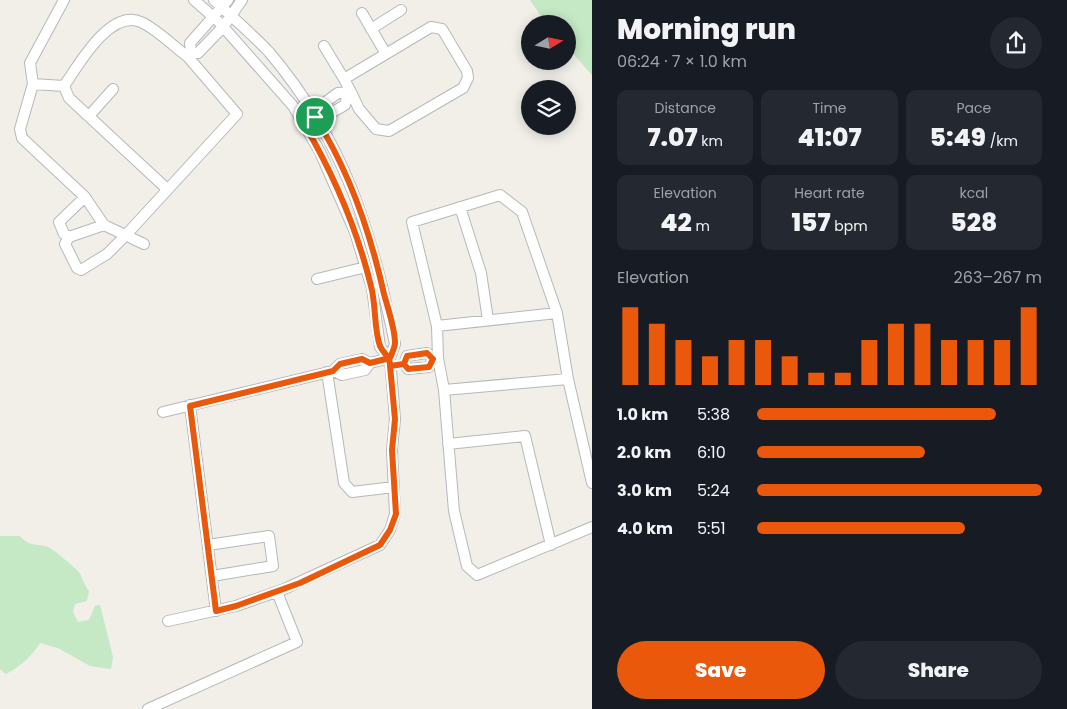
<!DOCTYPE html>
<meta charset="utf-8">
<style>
body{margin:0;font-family:Poppins,sans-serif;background:#242831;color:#f1f3f6;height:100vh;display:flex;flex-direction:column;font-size:19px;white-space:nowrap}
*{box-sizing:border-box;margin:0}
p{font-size:16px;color:#9ea1a6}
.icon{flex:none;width:28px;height:28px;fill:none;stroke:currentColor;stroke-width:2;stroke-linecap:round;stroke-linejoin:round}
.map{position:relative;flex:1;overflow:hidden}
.details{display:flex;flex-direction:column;background:#171b24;width:475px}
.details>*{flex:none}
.needle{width:32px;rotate:80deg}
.fabs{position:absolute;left:521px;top:15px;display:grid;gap:10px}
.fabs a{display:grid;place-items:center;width:55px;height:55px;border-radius:50%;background:#171b24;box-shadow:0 2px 12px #0003;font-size:25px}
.pin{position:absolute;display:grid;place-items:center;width:42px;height:42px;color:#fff;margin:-21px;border:2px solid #fff;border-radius:50%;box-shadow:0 1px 5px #0007}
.round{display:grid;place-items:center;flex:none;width:52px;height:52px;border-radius:26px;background:#242831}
.overview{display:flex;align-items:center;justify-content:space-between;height:85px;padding:0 25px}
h1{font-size:28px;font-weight:800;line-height:38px}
.metrics{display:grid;grid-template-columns:repeat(3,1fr);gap:8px;height:85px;padding:5px 25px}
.metrics div{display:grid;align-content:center;border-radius:10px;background:#242831;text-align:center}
.metrics b{font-size:25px;font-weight:800}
.metrics small{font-size:14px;font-weight:400}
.metrics p{font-size:14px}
.chart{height:140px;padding:10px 25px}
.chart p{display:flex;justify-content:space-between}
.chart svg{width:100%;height:90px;margin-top:5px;stroke:#ea580c;stroke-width:6}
.action{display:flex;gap:10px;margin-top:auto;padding:10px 25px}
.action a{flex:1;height:58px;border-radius:30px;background:#ea580c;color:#fff;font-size:20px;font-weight:800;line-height:58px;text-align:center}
.action a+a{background:#242831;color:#f1f3f6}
ul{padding:0 25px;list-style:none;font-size:16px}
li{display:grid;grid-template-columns:80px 60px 1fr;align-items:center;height:38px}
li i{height:12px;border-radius:6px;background:#ea580c}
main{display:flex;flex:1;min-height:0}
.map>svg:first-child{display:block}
.green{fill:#c5e8c5}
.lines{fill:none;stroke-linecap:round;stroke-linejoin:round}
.minor-casing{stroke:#b5b8bc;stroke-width:12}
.minor{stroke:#fff;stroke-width:10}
.route-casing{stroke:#fff;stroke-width:10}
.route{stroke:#ea580c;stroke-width:6}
</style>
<main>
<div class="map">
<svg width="592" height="709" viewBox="0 0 592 709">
<rect width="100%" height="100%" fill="#f1efe8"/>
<path class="green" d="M 530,0 L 592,0 L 592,75 L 568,48 L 568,24 L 546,24 Z
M 0,536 L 20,536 C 29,547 36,543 48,547 C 52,548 74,567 78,571 C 82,575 83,584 89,591 L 87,601 L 75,604 L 73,612 L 78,622 L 89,620 L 95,606 L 100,605 L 113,657 L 111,669 L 90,666 L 58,648 L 40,643 C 31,657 21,666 6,674 L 0,669 Z"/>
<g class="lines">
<g class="minor-casing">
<path id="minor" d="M 64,0 L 30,63 L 33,84 L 20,129 L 22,138 L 85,197 L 59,222 L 64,234 L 69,237
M 194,0 L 218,21 L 293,106 L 320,152 L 355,232 L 372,288 L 380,347 L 390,358
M 362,13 L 386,54
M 371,29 L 401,10
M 324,46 L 344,79
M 191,53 L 198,53 L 223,27 L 242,0
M 33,84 L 64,86
M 322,113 L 324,103 L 338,93 L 351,92 L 359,109 L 376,129 L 389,131 L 463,88 L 468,78 L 467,71 L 442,29 L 431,27 L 344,79 L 351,92
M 89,116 L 113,89
M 317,116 L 322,113 L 331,113 L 345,105 L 348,94
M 167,189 L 69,98 L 64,86 C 78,66 110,8 141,22 C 158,30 173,46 188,57
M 85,197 L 104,225
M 460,207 L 481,273 L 488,320
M 144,244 L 104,225 L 69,237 L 65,244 L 77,268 L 81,270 L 107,254 L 125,236 L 237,114 L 188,57 L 191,53 L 190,43 L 228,0
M 317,279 L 366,267
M 437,326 L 412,222 L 500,195 L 522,212 L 557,313
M 438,358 L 437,326 L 557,313 L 568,379
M 404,364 L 407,356 L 427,353 L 433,359 L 438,358 L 444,390 L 454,511 L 467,566 L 477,575 L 592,527
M 404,364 L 408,369 L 429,367 L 433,359
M 333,371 L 342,375 L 365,370 L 370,363
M 327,372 L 344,483 L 352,492 L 394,487
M 444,390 L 568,379 L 592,483
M 190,405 L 216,611
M 163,412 L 333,371 L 340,364 L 362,359 L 370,363 L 390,358
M 448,444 L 525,436 L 551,545
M 208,545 L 269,536 L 273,566 L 212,576
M 168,621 L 236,606 L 282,590 L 380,545 L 390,530 L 395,514 L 392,450 L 395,419 L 390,358 L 395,344 C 371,230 346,143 269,52 C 252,34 232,17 214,0
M 148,709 L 297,642 L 277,592"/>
</g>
<use href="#minor" class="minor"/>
</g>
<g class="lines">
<g class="route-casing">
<path id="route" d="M 315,117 C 350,172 370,231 384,294 C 388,309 395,328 395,343 C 395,347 392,353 390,358 L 370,363 L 362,359 L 340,364 L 333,371 L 190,406 L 216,611 L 236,606 L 300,583 L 380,545 L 390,530 L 396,514 L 392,450 L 395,419 L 390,366 L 404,364 L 408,369 L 429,367 L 433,359 L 427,353 L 407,356 L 404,364 L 390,366 C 390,355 384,355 380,346 C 374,330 376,304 371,286 C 357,229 334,175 304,124 L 315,117"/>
</g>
<use href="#route" class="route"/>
</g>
</svg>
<div class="fabs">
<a><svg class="needle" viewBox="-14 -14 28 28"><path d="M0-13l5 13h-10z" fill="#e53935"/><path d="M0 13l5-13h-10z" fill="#9ea1a6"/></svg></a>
<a><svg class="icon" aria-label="layers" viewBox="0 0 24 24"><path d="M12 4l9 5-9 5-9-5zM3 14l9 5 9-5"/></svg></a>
</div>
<div class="pin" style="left:315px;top:117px;background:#1e9e55"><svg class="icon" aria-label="arrive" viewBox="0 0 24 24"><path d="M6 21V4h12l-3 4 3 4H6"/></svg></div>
</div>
<section class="details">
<div class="overview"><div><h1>Morning run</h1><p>06:24 · 7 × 1.0 km</p></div><a class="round"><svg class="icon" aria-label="share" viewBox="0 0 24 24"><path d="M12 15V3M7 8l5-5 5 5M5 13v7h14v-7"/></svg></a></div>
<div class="metrics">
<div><p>Distance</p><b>7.07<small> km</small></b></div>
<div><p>Time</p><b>41:07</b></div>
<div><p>Pace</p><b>5:49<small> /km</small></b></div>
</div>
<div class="metrics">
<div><p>Elevation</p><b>42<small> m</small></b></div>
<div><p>Heart rate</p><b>157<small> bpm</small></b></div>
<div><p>kcal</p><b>528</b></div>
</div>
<div class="chart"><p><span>Elevation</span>263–267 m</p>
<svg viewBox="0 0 160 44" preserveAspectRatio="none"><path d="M5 44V6M15 44V14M25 44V22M35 44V30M45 44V22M55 44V22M65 44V30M75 44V38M85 44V38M95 44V22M105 44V14M115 44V14M125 44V22M135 44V22M145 44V22M155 44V6"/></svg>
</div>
<ul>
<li><b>1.0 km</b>5:38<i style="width:84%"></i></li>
<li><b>2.0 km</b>6:10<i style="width:59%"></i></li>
<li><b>3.0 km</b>5:24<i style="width:100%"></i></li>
<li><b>4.0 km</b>5:51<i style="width:73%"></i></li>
</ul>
<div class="action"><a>Save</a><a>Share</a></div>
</section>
</main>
